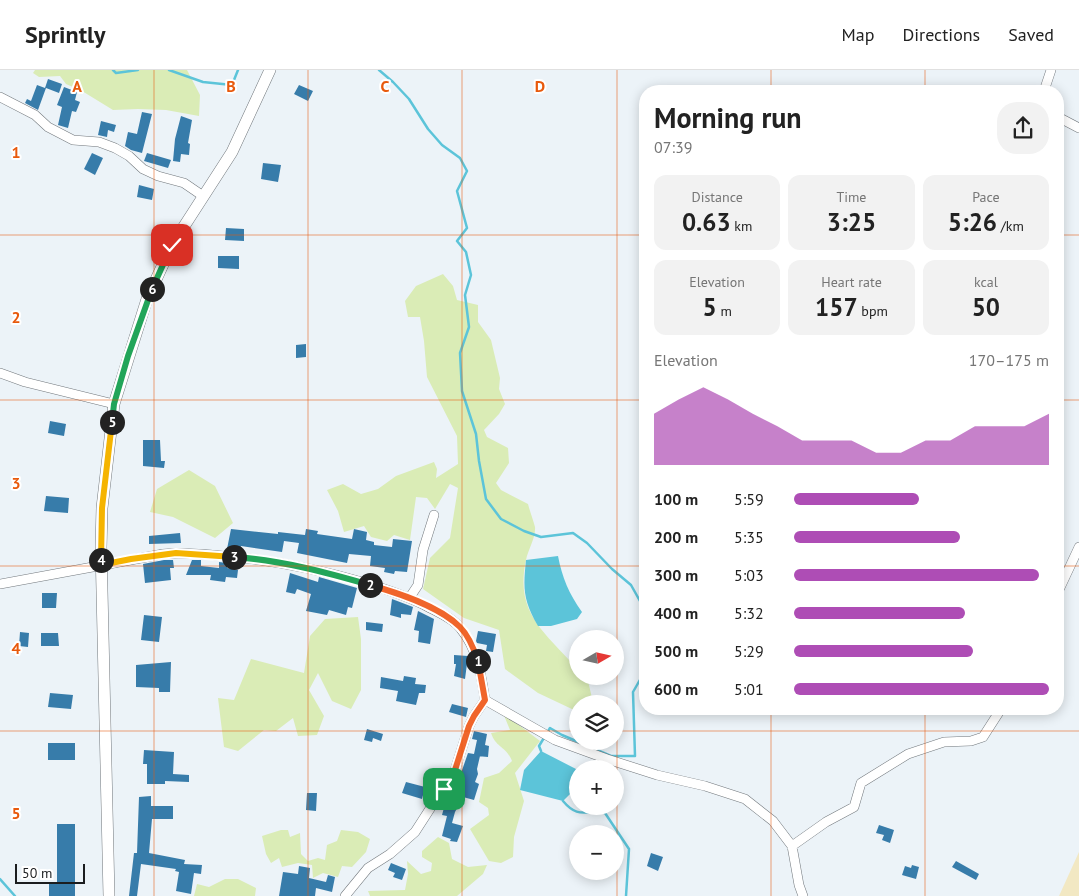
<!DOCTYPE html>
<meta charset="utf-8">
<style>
body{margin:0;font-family:"PT Sans",sans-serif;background:#f2f2f2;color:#222;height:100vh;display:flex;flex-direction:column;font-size:19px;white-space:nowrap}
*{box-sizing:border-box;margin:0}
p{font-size:16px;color:#767676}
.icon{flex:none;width:28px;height:28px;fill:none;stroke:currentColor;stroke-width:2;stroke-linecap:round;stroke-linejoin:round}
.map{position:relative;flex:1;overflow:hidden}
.side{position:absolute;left:639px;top:15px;width:425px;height:630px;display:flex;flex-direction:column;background:#fff;border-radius:20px;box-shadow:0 2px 12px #0003}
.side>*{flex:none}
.needle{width:32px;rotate:81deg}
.controls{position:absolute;left:569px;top:560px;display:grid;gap:10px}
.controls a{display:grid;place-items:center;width:55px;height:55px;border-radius:50%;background:#fff;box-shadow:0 2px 12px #0003;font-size:25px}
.scale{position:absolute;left:15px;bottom:12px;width:70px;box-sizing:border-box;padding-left:5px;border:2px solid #1b1d1f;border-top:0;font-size:14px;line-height:18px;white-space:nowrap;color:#1b1d1f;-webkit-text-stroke:4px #fff;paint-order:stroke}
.pin{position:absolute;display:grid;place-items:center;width:42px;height:42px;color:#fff;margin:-21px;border-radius:10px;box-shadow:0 2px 8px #0006}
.km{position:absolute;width:25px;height:25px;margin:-12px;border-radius:50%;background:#222;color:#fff;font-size:14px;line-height:25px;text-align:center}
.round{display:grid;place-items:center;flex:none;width:52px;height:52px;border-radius:20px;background:#f2f2f2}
.overview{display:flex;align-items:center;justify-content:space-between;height:85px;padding:0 15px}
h1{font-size:28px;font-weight:800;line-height:38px}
.stats{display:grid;grid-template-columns:repeat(3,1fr);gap:8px;height:85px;padding:5px 15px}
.stats div{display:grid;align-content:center;border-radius:12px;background:#f2f2f2;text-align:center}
.stats b{font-size:25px;font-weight:800}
.stats small{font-size:14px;font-weight:400}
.stats p{font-size:14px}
.chart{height:140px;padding:10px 15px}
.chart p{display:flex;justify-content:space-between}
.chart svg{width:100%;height:90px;margin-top:5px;fill:#ae4db5;opacity:.7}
ul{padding:0 15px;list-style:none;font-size:16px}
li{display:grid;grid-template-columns:80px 60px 1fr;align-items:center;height:38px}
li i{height:12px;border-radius:6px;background:#ae4db5}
header{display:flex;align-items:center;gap:30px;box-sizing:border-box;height:70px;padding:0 25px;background:#fff;border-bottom:1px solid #e0e0e0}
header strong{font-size:24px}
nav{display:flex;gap:28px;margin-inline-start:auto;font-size:18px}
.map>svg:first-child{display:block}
.green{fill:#daecb6}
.sand{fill:#f2e8c3}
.water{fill:#5cc4d9}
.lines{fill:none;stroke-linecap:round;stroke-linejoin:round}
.stream{stroke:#5cc4d9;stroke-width:2.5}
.building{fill:#377caa}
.minor-casing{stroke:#72787d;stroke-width:10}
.secondary-casing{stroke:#72787d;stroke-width:12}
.minor{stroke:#fff;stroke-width:9}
.secondary{stroke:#fff;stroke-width:11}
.split-1-casing{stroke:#fff;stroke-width:10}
.split-2-casing{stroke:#fff;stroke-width:10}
.split-3-casing{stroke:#fff;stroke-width:10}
.split-4-casing{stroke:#fff;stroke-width:10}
.split-5-casing{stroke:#fff;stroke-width:10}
.split-6-casing{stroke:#fff;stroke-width:10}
.split-7-casing{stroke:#fff;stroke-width:10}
.split-1{stroke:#f0652b;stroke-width:6}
.split-2{stroke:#f0652b;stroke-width:6}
.split-3{stroke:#22a559;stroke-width:6}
.split-4{stroke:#f5b400;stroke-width:6}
.split-5{stroke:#f5b400;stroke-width:6}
.split-6{stroke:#22a559;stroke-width:6}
.split-7{stroke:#22a559;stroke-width:6}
.grid{fill:none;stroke:#e8590c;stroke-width:1;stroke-opacity:0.55}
.grid-label{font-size:16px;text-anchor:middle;font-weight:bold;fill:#e8590c;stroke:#fff;stroke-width:4;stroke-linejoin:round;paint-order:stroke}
</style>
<header>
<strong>Sprintly</strong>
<nav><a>Map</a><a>Directions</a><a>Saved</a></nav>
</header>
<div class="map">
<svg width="1079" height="826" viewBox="0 0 1079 826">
<rect width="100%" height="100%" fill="#ecf3f8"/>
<path class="green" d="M 35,0 L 187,0 L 200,25 L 199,46 L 166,40 L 138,39 L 113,40 L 82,21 L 66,14 L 60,6 L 39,7 L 33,3 Z
M 443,204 L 453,216 L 457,230 L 478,235 L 478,252 L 491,270 L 500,308 L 499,319 L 505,334 L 499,344 L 484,360 L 487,367 L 508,378 L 509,393 L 496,413 L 501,420 L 528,434 C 530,442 533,449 535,457 C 536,467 528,480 526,490 C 514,545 547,563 577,599 L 578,606 L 584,606 L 588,611 L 592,628 L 588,634 L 578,634 L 577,639 L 574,640 L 538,623 L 505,599 L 499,560 L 464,548 L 423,519 L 430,488 L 450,468 L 458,418 L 450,414 L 435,439 L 427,428 L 416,427 L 410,470 L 394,465 L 387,471 L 371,467 L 364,456 L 344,462 L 338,441 L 327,420 L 343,414 L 361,424 L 378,419 L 396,406 L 434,392 L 437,399 L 436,408 L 458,394 L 457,366 L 427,307 L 424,271 L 420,247 L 408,247 L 405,231 L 416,216 Z
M 189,400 L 215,416 L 233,453 L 215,468 L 173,447 L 150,442 L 157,419 Z
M 358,547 L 361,569 L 361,620 L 351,639 L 332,631 L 318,603 L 309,620 L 324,646 L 317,665 L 298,666 L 293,648 L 276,661 L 264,660 L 238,681 L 224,677 L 218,628 L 234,630 L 251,589 L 304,603 L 310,566 L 325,549 Z
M 503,643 L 540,671 L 515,703 L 524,731 L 514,767 L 513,787 L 501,793 L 489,791 L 470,759 L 489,745 L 488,738 L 479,732 L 484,708 L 499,703 L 512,691 C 506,676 496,678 491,663 L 510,660 Z
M 281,760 L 288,760 L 290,767 L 300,763 L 301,784 L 308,791 L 318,788 L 325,790 L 327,775 L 337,771 L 341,760 L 358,762 L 370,769 L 366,782 L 352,797 L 342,796 L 338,807 L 323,803 L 313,808 L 312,795 L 298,793 L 282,797 L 279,788 L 271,793 L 266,784 L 262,766 Z
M 438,767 L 449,773 L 452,789 L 468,797 L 487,795 L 483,804 L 457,826 L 370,826 L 368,821 L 405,820 L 408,804 L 407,791 L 421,804 L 431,801 L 432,793 L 422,787 L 422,781 Z
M 225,809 L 238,809 L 256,818 L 255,826 L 194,826 L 197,814 L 209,817 Z"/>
<path class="sand" d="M 1079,782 L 1079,826 L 1059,826 Z"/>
<path class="water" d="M 558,486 C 562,507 569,524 582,542 L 577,549 L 551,556 L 538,556 C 523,530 523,519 526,490 Z
M 541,681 L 576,699 L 570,724 L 563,731 L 520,720 L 524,700 Z"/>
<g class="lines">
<path class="stream" d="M 113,0 L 116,3 L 138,0
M 169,0 L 203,12 L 232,15 L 238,0
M 379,0 L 393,12 L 409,29 L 428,59 L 442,75 L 460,88 L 467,101 L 457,121 L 467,158 L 457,171 L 466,182 L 471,205 L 465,225 L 469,257 L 460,283 L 462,321 L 476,364 L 479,391 L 486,429 L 501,449 L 524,461 L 541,467 L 573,463 L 587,473 L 612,499 L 631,515 L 645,540
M 541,681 L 539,676 L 550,658 L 562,665 L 611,686 L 635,686 L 633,622 L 641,608 L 645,546
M 563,731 C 579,750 586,739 605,743 L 629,779 L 626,826
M 0,809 L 15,826"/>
</g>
<path class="building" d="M 48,9 L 62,14 L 59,23 L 46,18 L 38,40 L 25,33 L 27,29 L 31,31 L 37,15 L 45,18 Z
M 299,15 L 313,21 L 308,31 L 294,24 Z
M 64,17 L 77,22 L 75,30 L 80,32 L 76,42 L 72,41 L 68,58 L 58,55 L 62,37 L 57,35 Z
M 142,42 L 152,44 L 142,83 L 131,80 L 125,76 L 128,62 L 137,64 Z
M 181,46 L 192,50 L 188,73 L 190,74 L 189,85 L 181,84 L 180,92 L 173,91 L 175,69 Z
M 101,51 L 116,55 L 114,62 L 108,60 L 107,67 L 98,65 Z
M 92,83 L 103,88 L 95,105 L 84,99 Z
M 147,83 L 171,90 L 168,98 L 144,91 Z
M 263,93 L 281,95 L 278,112 L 261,109 Z
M 139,115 L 154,119 L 152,130 L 137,127 Z
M 226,158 L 244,159 L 244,171 L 225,170 Z
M 218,186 L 239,186 L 239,199 L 218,198 Z
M 306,274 L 306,287 L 296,288 L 296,275 Z
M 50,351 L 66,354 L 64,366 L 48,363 Z
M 143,370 L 160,370 L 161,391 L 165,391 L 164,398 L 143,396 Z
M 46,426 L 69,428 L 68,443 L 44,441 Z
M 231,459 L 278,464 L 278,462 L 305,465 L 306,459 L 318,461 L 317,464 L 352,469 L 354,459 L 367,462 L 366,470 L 374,472 L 374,475 L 392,477 L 393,469 L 412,471 L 407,502 L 395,501 L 394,504 L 384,502 L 385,498 L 370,496 L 371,486 L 349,484 L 347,493 L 297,483 L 299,473 L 284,471 L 282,482 L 241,476 L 240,481 L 227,479 Z
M 180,463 L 181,473 L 149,474 L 149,466 Z
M 164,490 L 173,490 L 174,498 L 170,498 L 171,510 L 145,513 L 143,494 Z
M 192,490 L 201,490 L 201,496 L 219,498 L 219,492 L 227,493 L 227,498 L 238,500 L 237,508 L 226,507 L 225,512 L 210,510 L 211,505 L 186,505 Z
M 290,503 L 318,512 L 319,507 L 357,518 L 352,538 L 348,537 L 346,545 L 329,540 L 327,545 L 306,541 L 311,524 L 297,519 L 295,524 L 286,522 Z
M 42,523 L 57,523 L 56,538 L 42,538 Z
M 392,529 L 413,537 L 411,545 L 401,544 L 401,548 L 390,545 Z
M 418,541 L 434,549 L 430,574 L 418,572 L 419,561 L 414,560 Z
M 144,545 L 162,547 L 159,572 L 141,570 Z
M 366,552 L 383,554 L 382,562 L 366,560 Z
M 478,561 L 496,564 L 493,582 L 486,581 L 487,575 L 477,573 L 476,571 Z
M 20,562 L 29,563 L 28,577 L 19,576 Z
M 41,563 L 58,563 L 59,576 L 41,576 Z
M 454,585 L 468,586 L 465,609 L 454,606 L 456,594 L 454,594 Z
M 171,592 L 170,622 L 159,622 L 159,618 L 136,617 L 136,595 Z
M 404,606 L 416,608 L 415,614 L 426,615 L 425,623 L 419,623 L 416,635 L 396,631 L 398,621 L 380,618 L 381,607 L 403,611 Z
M 50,623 L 73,625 L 71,639 L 48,637 Z
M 452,634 L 468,638 L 466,647 L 449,642 Z
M 367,659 L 383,664 L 381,671 L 373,668 L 372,672 L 364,670 Z
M 474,661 L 487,664 L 485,675 L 489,676 L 488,687 L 477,686 L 480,686 L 477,699 L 478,704 L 475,712 L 479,714 L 474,730 L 463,727 L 455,742 L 452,753 L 463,756 L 457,772 L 450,771 L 451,769 L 442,766 L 447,746 L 442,745 L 445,734 L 443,732 L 449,723 L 453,726 L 468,683 L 474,684 L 477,670 L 472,669 Z
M 48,673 L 75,673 L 75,690 L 48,690 Z
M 144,680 L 174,682 L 173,704 L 189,705 L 189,712 L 165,711 L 165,714 L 147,714 L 147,694 L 143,694 Z
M 406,712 L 425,717 L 422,729 L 402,723 Z
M 307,723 L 317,723 L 316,741 L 306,740 Z
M 151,726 L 151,736 L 173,736 L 173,749 L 152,749 L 149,783 L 185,790 L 184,794 L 202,795 L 201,804 L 194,803 L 191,824 L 176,821 L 179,802 L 175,801 L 176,799 L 141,794 L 137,826 L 129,826 L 134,783 L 137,783 L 139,727 Z
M 57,754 L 75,754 L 75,826 L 49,826 L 49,812 L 57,812 Z
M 879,755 L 894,760 L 890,773 L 882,770 L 884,765 L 876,763 Z
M 651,783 L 663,787 L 658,801 L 647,796 Z
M 956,791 L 979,804 L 976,810 L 952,797 Z
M 391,793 L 406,799 L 402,810 L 393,807 L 395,803 L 388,800 Z
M 912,795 L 919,797 L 916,809 L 902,805 L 905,796 L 911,798 Z
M 299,796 L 310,798 L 309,808 L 326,812 L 328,805 L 335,807 L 332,822 L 316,818 L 315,826 L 279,826 L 283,802 L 298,804 Z"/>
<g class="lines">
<g class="minor-casing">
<path id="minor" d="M 1044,21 L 1051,0
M 0,27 L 35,45 L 48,57 L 73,70 L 99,72 L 115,78 L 129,86 L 143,99 L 158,106 L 184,113 L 203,126
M 1058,47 L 1079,58
M 0,303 L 25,312 L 114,334
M 0,514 L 163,484 C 183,482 203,484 224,486 C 271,490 317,499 362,512 C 386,519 408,526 430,538 C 440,543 454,549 461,559 C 478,580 481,604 485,630 L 474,646 L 469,656 L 455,700 L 415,762 L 390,784 L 368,798 L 345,826
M 1058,522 L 1079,477
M 410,527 L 418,515 L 423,480 L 434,445
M 485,630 L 555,670 L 607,689 L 657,705 L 705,716 L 745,729 L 773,751 L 792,776 L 799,815 L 803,826
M 792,776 L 826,752 L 854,737 L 861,713 L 908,684 L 944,672 L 971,671 L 983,667 L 1001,639"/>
</g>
<g class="secondary-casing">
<path id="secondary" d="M 109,826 L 101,477 L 102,438 L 114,334 L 147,229 L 172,175 L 232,82 L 270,0"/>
</g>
<use href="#minor" class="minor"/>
<use href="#secondary" class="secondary"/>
</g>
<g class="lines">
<g class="split-1-casing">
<path id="split-1" d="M 444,719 L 455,700 L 469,656 L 474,646 L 485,630 L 478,591"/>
</g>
<g class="split-2-casing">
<path id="split-2" d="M 370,515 C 398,523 439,536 460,557 C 469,566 474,579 478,591"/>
</g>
<g class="split-3-casing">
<path id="split-3" d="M 234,487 C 280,490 325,502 370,515"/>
</g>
<g class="split-4-casing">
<path id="split-4" d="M 101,490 L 101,495 L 131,489 L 176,483 L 234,487"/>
</g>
<g class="split-5-casing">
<path id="split-5" d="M 101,490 L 102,438 L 112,352"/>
</g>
<g class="split-6-casing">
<path id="split-6" d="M 112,352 L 114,334 L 128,286 L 152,219"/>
</g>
<g class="split-7-casing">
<path id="split-7" d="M 152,219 L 172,175"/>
</g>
<use href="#split-1" class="split-1"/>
<use href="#split-2" class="split-2"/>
<use href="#split-3" class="split-3"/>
<use href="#split-4" class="split-4"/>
<use href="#split-5" class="split-5"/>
<use href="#split-6" class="split-6"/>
<use href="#split-7" class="split-7"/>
</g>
<path class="grid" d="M 154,0 L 154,826M 308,0 L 308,826M 462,0 L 462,826M 617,0 L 617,826M 771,0 L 771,21M 925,0 L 925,21M 0,165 L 645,165M 1058,165 L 1079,165M 0,330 L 645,330M 1058,330 L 1079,330M 0,496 L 645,496M 1058,496 L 1079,496M 771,639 L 771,826M 925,639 L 925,826M 0,661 L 578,661M 615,661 L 1079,661"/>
<g class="grid-label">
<text x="77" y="22">A</text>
<text x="231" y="22">B</text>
<text x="385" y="22">C</text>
<text x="540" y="22">D</text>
<text x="16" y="88">1</text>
<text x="16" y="253">2</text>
<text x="16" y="419">3</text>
<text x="16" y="584">4</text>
<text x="16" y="749">5</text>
</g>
</svg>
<div class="controls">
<a><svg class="needle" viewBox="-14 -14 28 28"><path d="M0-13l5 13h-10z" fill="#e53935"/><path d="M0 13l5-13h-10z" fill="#767676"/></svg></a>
<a><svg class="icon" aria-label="layers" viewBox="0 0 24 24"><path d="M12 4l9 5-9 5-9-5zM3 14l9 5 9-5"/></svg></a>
<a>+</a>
<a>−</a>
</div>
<div class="scale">50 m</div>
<div class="pin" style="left:444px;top:719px;background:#1e9e55"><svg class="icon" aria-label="arrive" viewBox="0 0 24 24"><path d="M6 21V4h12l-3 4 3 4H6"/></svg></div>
<div class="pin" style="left:172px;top:175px;background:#d93025"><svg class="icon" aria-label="check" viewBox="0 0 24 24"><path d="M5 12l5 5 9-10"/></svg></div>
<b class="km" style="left:478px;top:591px">1</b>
<b class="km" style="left:370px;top:515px">2</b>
<b class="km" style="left:234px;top:487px">3</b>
<b class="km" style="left:101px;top:490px">4</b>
<b class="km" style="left:112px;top:352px">5</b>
<b class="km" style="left:152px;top:219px">6</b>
<section class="side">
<div class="overview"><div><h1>Morning run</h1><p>07:39</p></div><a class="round"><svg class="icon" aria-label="share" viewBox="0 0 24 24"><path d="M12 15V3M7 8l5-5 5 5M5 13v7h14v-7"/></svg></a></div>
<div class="stats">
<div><p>Distance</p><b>0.63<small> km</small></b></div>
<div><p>Time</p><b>3:25</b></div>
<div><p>Pace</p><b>5:26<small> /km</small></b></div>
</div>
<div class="stats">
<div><p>Elevation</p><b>5<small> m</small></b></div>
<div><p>Heart rate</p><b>157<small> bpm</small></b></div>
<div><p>kcal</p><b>50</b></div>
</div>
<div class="chart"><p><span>Elevation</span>170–175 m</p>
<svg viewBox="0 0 160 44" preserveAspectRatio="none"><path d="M0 44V19L10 12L20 6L30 12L40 19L50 25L60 32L70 32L80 32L90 38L100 38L110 32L120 32L130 25L140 25L150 25L160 19V44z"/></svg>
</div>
<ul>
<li><b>100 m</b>5:59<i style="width:49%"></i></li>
<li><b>200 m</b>5:35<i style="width:65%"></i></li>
<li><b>300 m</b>5:03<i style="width:96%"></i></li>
<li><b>400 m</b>5:32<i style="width:67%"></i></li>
<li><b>500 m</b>5:29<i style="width:70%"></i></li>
<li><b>600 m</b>5:01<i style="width:100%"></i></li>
</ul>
</section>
</div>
